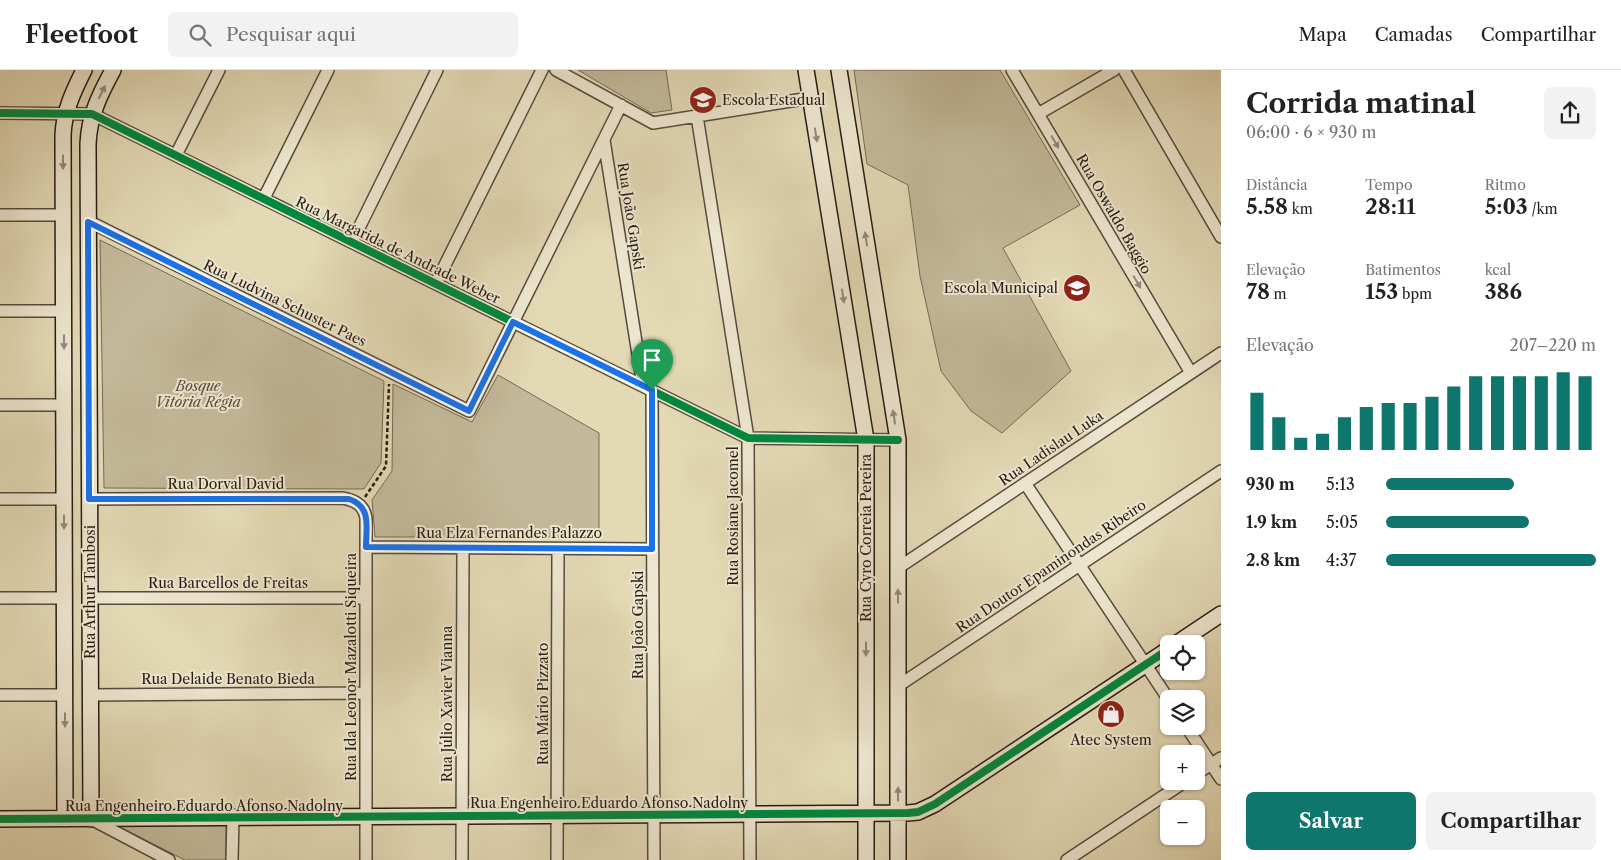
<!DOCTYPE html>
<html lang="pt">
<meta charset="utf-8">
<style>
body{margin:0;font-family:"Libre Caslon Text",serif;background:#f2f2f2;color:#222;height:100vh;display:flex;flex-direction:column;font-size:19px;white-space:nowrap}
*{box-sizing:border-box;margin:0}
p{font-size:16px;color:#767676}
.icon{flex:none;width:28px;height:28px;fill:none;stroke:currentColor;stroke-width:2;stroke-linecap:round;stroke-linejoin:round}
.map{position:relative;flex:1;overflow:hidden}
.sheet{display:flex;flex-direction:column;background:#fff;width:400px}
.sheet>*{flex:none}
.fabs{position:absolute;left:1160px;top:565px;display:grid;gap:10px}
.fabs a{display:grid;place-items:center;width:45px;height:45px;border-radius:8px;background:#fff;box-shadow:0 1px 4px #0004;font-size:25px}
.pin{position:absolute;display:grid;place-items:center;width:42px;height:42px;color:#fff;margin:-51px -21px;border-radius:50% 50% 50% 0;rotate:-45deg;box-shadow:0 0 5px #0007}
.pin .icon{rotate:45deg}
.round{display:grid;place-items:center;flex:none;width:52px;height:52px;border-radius:8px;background:#f2f2f2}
.head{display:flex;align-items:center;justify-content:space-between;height:85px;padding:0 25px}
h1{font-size:28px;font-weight:800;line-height:38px}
.stats{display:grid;grid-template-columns:repeat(3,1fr);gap:8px;height:85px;padding:5px 25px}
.stats div{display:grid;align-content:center}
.stats b{font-size:21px;font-weight:800}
.stats small{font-size:14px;font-weight:400}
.stats p{font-size:14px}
.chart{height:140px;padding:10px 25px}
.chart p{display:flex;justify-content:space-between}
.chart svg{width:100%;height:90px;margin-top:5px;stroke:#0f766e;stroke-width:6}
.primary-button{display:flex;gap:10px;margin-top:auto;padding:10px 25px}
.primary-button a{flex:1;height:58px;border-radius:8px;background:#0f766e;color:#fff;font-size:20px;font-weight:800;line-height:58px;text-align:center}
.primary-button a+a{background:#f2f2f2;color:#222}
ul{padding:0 25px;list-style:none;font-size:16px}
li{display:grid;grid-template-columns:80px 60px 1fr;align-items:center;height:38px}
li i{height:12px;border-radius:6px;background:#0f766e}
header{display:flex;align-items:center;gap:30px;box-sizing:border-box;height:70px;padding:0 25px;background:#fff;border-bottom:1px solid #e0e0e0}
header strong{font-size:24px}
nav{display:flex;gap:28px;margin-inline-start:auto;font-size:18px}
.search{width:350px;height:45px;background:#f2f2f2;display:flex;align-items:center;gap:12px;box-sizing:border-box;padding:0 18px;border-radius:8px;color:#767676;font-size:19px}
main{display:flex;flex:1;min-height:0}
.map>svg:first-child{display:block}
.green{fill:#c3b99a;stroke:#766a58}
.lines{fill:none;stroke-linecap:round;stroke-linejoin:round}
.street-casing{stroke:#574b3e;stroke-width:14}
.secondary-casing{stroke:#281c16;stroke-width:18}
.path{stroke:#281c16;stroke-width:2.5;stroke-dasharray:4 2.5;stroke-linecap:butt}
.street{stroke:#ede6cf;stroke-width:11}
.secondary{stroke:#ede6cf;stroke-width:15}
.cycleway-casing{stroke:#ede6cf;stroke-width:11}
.cycleway{stroke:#00873e;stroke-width:8}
.oneway{fill:#948b7c}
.route-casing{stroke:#fff;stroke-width:10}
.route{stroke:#1a73e8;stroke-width:6}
.labels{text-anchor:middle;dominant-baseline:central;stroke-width:4;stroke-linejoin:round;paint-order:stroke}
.poi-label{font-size:14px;fill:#281c16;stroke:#ede6cf;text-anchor:start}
.street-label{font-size:14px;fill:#281c16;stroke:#ede6cf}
.park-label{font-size:14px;font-style:italic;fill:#564b3e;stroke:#ede6cf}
</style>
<header>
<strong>Fleetfoot</strong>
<div class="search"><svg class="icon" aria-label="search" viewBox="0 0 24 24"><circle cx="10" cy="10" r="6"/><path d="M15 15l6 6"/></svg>Pesquisar aqui</div>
<nav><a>Mapa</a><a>Camadas</a><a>Compartilhar</a></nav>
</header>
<main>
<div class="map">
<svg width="1221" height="790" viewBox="0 0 1221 790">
<rect width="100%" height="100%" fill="#e3d9b5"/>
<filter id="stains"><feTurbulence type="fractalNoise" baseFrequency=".004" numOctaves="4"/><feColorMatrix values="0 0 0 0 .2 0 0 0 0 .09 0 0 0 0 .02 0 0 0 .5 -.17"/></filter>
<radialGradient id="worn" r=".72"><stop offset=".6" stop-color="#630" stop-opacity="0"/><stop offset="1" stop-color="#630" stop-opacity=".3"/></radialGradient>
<path class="green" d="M 578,0 L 666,0 L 672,40 L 651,43 Z
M 854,0 L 1000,0 L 1080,135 L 1003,178 L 1071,301 L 1002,363 L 971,341 L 941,301 L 920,206 L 908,115 L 867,94 Z
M 100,170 L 384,311 L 381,393 L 364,419 L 104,418 Z
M 498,305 L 599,363 L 599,467 L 375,467 L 372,430 L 392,401 L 393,314 L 472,352 Z
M 226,755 L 226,790 L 185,790 L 117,756 Z"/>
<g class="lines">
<g class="street-casing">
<path id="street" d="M 556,0 L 653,53 L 810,28
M 1012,0 L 1191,303
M 1124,0 L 1221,167
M 0,43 L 92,44 L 748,368 L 898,370
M 1038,44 L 1114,0
M 697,46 L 748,368 L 750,790
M 604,70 L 643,316
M 176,85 L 219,0
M 264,128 L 328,0
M 0,145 L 63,145
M 88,151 L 469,341 L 621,35
M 352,172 L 437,0
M 436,213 L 542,0
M 0,241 L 64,241
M 652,320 L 654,790
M 0,335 L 64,335
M 1025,413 L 1169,630
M 0,429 L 64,429
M 89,429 L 342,428 C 355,430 364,435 366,448 L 366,790
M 366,477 L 652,479
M 898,498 L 1221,283
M 0,528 L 64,528
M 90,528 L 366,528
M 898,616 L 1221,401
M 0,625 L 65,625
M 90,625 L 366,623
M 1186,656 L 1221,709
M 1196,704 L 1221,688
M 91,749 L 169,790
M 232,790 L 233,748
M 462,790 L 463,478
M 557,790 L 558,479
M 1067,790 L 1186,711"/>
</g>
<g class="secondary-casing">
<path id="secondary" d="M 806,0 L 866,370 L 866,790
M 839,0 L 898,370 L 898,790
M 1176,574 L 1221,544
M 0,749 L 908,743 L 918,742 L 935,734 L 1169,579
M 65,749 L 63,65 C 64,41 73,22 84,0
M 91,749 L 88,74 C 89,46 100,24 113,0"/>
</g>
<path class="path" d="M 365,427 L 386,396 L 389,314"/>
<use href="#street" class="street"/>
<use href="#secondary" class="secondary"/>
<g class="cycleway-casing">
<path id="cycleway" d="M 0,43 L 92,44 L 748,368 L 898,370
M 0,749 L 908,743 L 918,742 L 935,734 L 1169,579"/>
</g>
<use href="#cycleway" class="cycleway"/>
</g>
<defs><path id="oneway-solid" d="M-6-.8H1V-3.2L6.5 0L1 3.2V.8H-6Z" transform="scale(1.25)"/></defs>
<g class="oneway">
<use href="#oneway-solid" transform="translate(102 22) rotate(-64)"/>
<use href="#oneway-solid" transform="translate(816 65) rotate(81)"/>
<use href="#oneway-solid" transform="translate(1055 72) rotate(60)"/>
<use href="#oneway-solid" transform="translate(63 92) rotate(90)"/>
<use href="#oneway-solid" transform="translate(866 169) rotate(-99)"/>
<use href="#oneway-solid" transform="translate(1137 212) rotate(60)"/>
<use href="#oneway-solid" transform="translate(843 226) rotate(81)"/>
<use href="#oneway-solid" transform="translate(64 272) rotate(90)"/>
<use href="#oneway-solid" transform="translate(894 347) rotate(-99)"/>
<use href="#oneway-solid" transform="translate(64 452) rotate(90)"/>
<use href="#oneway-solid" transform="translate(898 526) rotate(-90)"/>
<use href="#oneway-solid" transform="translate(866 579) rotate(90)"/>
<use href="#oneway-solid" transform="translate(65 650) rotate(90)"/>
<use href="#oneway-solid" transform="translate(898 724) rotate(-90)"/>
</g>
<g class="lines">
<g class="route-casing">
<path id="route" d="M 88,152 L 469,341 L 513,252 L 652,320 L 652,479 L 366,477 C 366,457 372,437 349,429 L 89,429 Z"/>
</g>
<use href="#route" class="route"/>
</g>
<defs>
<g id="school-disc" transform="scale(1.4375)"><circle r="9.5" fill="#8f2418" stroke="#ede6cf"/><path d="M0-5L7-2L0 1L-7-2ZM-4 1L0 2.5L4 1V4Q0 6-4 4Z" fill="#fff"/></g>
<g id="shop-disc" transform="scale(1.4375)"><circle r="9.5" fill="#8f2418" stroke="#ede6cf"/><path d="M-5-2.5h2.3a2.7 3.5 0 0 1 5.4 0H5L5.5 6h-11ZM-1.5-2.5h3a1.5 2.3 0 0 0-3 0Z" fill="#fff"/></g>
</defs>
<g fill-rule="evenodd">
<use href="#school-disc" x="703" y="30"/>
<use href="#school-disc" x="1077" y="218"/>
<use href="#shop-disc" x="1111" y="644"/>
</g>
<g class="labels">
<g class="poi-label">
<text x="722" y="30">Escola Estadual</text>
<text x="1058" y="218" text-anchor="end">Escola Municipal</text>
<text x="1111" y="670" text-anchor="middle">Atec System</text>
</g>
<g class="street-label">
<text transform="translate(1114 144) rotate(60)">Rua Oswaldo Baggio</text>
<text transform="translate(631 146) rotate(81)">Rua João Gapski</text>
<text transform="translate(398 180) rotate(26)">Rua Margarida de Andrade Weber</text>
<text transform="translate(285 233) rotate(26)">Rua Ludvina Schuster Paes</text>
<text transform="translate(1051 378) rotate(-34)">Rua Ladislau Luka</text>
<text x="226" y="414">Rua Dorval David</text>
<text transform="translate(733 446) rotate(-90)">Rua Rosiane Jacomel</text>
<text x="509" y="463">Rua Elza Fernandes Palazzo</text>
<text transform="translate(866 468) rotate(-90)">Rua Cyro Correia Pereira</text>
<text transform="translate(1051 496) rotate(-34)">Rua Doutor Epaminondas Ribeiro</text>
<text x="228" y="513">Rua Barcellos de Freitas</text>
<text transform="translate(90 522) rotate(-90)">Rua Arthur Tambosi</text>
<text transform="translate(638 555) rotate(-90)">Rua João Gapski</text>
<text transform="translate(351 597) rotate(-90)">Rua Ida Leonor Mazalotti Siqueira</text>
<text x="228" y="609">Rua Delaide Benato Bieda</text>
<text transform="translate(447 634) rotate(-90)">Rua Júlio Xavier Vianna</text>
<text transform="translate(543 634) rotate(-90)">Rua Mário Pizzato</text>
<text x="609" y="733">Rua Engenheiro Eduardo Afonso Nadolny</text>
<text x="204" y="736">Rua Engenheiro Eduardo Afonso Nadolny</text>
</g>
<g class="park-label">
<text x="198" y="316">Bosque<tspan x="198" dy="16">Vitória Régia</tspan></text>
</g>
</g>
<rect width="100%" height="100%" filter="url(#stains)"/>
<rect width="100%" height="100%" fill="url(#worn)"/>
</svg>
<div class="fabs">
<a><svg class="icon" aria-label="locate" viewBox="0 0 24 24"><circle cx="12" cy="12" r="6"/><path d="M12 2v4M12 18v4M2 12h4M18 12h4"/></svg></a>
<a><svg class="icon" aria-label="layers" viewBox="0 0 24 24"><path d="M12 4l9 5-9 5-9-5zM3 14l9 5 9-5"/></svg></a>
<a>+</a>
<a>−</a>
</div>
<div class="pin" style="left:652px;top:320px;background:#1e9e55"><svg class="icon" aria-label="arrive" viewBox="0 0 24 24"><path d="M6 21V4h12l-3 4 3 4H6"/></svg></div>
</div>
<section class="sheet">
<div class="head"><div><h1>Corrida matinal</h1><p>06:00 · 6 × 930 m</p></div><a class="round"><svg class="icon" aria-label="share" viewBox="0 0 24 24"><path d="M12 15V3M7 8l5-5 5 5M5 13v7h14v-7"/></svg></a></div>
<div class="stats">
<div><p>Distância</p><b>5.58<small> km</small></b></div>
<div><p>Tempo</p><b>28:11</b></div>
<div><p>Ritmo</p><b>5:03<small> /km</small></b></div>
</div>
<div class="stats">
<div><p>Elevação</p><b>78<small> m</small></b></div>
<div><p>Batimentos</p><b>153<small> bpm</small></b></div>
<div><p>kcal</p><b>386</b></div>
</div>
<div class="chart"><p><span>Elevação</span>207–220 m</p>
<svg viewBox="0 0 160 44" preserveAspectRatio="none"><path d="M5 44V16M15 44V28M25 44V38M35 44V36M45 44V28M55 44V23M65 44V21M75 44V21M85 44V18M95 44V13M105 44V8M115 44V8M125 44V8M135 44V8M145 44V6M155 44V8"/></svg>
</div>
<ul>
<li><b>930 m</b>5:13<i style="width:61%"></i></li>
<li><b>1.9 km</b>5:05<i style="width:68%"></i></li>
<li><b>2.8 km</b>4:37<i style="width:100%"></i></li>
</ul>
<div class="primary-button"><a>Salvar</a><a>Compartilhar</a></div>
</section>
</main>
